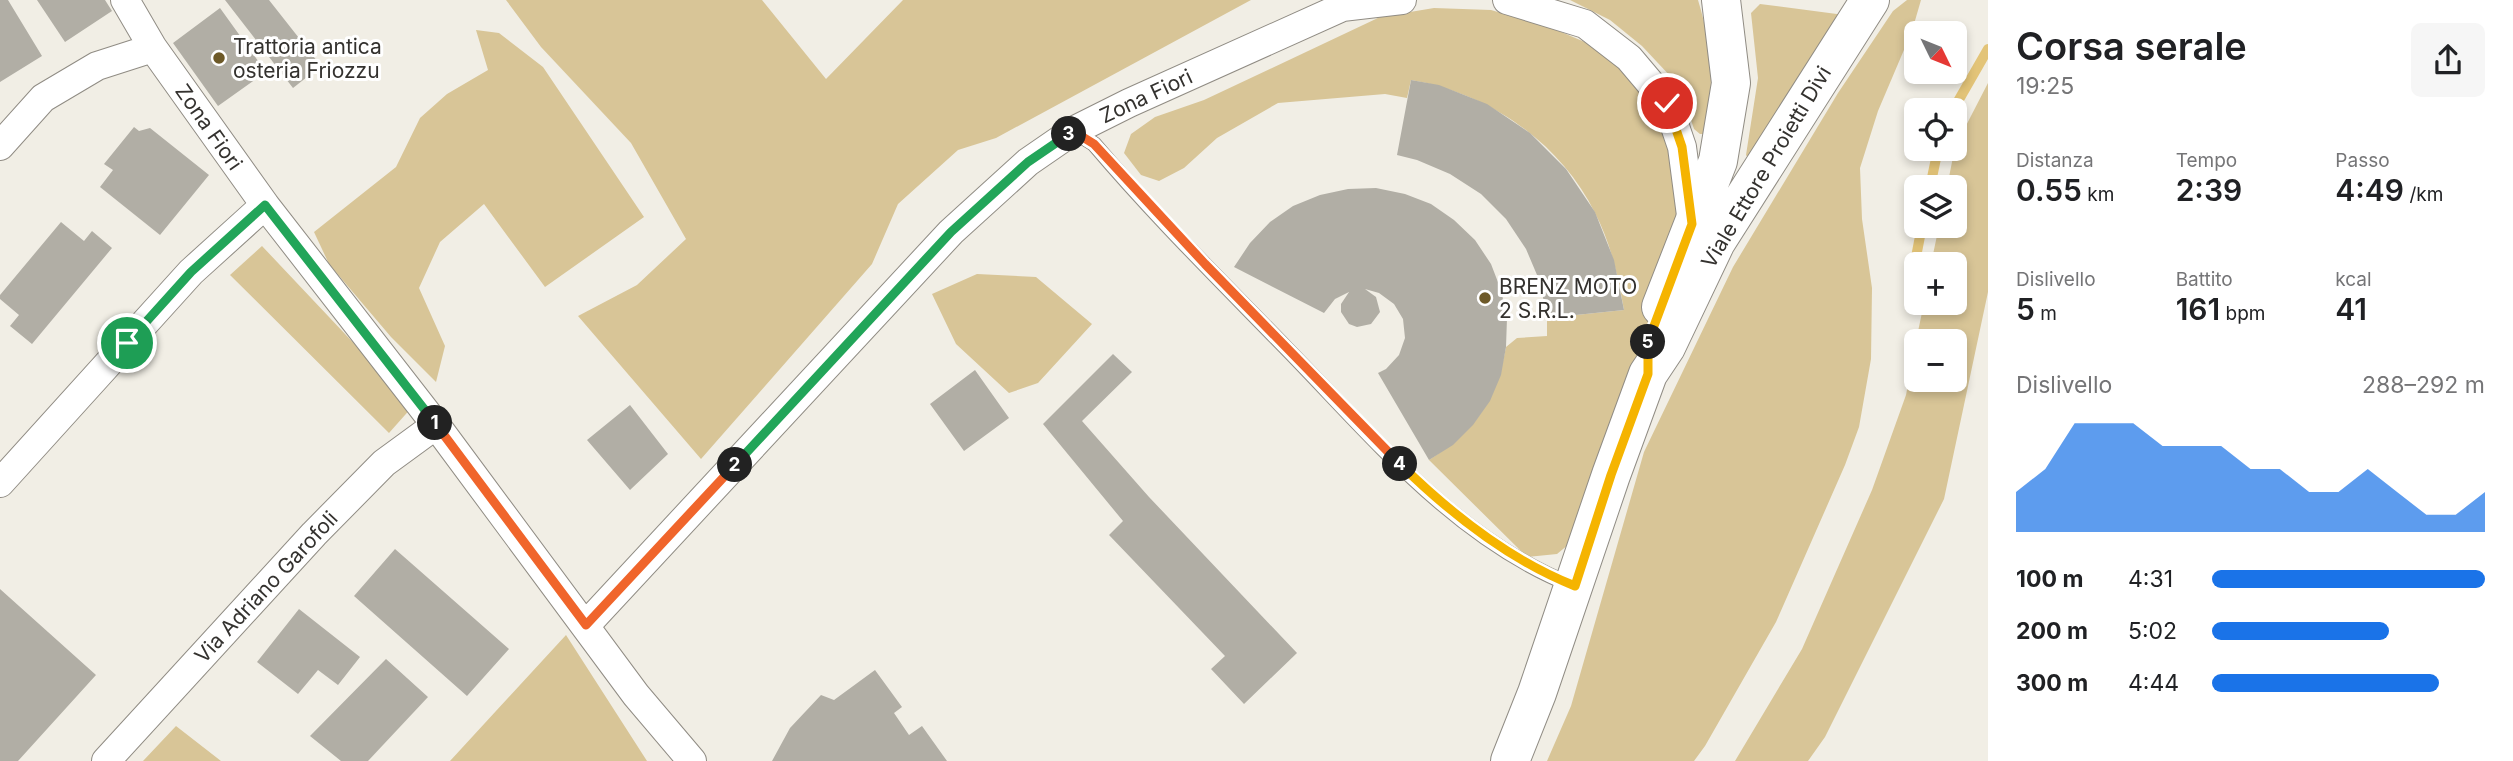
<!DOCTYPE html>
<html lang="it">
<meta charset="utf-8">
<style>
body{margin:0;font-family:Inter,sans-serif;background:#f6f6f6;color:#202124;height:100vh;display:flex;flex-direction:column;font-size:26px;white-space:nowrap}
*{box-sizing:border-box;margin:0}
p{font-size:23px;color:#757577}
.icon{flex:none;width:38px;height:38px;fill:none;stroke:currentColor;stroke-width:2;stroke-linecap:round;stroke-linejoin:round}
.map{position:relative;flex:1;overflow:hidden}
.details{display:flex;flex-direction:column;background:#fff;width:525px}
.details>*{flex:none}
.needle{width:46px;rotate:133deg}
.tools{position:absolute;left:1904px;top:21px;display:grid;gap:14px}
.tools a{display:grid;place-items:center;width:63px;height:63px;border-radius:10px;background:#fff;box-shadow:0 4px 10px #0003;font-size:35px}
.pin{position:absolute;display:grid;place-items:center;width:60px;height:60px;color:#fff;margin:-30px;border:4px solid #fff;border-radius:50%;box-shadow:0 2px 7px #0007}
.km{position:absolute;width:35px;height:35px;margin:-18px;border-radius:50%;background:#222;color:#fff;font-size:19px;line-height:35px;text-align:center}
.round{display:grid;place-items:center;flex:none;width:74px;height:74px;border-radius:10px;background:#f6f6f6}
.headline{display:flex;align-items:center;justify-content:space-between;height:119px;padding:0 28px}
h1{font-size:38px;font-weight:600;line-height:52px}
.metrics{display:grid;grid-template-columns:repeat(3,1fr);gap:10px;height:119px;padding:7px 28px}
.metrics div{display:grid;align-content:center}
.metrics b{font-size:30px;font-weight:600}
.metrics small{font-size:19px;font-weight:400}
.metrics p{font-size:19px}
.chart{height:196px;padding:14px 28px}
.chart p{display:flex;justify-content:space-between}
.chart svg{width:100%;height:126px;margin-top:7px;fill:#1a73e8;opacity:.7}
ul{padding:0 28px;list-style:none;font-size:23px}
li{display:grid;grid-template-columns:112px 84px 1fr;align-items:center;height:52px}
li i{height:18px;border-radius:9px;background:#1a73e8}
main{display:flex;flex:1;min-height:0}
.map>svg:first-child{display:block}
.green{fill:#d8c597}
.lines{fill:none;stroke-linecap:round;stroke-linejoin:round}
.stream{stroke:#e3c478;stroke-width:10}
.building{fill:#b1aea5}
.lane-casing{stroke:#908c84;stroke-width:16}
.street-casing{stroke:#908c84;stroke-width:30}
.secondary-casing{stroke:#908c84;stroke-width:40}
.lane{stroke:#fff;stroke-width:14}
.street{stroke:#fff;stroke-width:28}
.secondary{stroke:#fff;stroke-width:38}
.split-1-casing{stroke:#fff;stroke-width:14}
.split-2-casing{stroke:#fff;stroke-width:14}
.split-3-casing{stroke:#fff;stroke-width:14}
.split-4-casing{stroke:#fff;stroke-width:14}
.split-5-casing{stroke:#fff;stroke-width:14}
.split-6-casing{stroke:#fff;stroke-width:14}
.split-1{stroke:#22a559;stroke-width:9}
.split-2{stroke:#f0652b;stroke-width:9}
.split-3{stroke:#22a559;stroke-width:9}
.split-4{stroke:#f0652b;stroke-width:9}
.split-5{stroke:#f5b400;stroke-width:9}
.split-6{stroke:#f5b400;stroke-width:9}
.poi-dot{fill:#6d5928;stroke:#fff;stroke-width:2.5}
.labels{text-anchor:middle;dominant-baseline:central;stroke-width:6;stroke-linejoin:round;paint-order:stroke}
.poi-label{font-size:21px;fill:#34322f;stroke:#fff;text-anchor:start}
.street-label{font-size:21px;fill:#34322f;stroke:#fff}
</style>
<main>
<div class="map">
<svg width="1988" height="761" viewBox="0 0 1988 761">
<rect width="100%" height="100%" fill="#f1eee5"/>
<path class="green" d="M 506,0 L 762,0 L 826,79 L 903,0 L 1251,0 L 996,138 L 958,150 L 898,204 L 872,264 L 701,459 L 578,316 L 637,285 L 686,239 L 631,143 L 541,47 Z
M 1570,0 L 1698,0 C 1712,46 1715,87 1705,134 L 1700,134 L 1694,129 L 1688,111 L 1672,78 L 1642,46 L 1610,20 Z
M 1907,0 L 1921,0 L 1912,31 L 1878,111 L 1860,168 L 1862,219 L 1872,288 L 1871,359 L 1859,427 L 1845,465 L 1776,622 L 1705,746 L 1694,761 L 1547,761 L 1571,706 L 1644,452 L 1733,267 L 1838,93 L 1893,11 Z
M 1760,4 L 1852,16 L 1750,161 L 1746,155 L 1758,78 L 1751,13 Z
M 1434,8 L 1491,10 L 1552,28 L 1601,49 L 1642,85 L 1672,133 L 1678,190 L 1675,249 L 1580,535 L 1557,554 L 1527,557 L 1429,460 C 1475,431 1496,401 1506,347 L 1517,338 L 1547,336 L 1547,318 L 1624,310 C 1618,276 1611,244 1595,213 C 1560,142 1488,93 1411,80 L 1407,98 L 1385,94 L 1278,103 L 1217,138 L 1184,168 L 1159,181 L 1141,175 L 1124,153 L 1131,134 L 1155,117 L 1204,100 L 1380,17 Z
M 476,30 L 499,33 L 543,67 L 644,217 L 545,287 L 484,204 L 440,242 L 419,288 L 445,346 L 436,382 L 391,337 L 329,264 L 314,232 L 396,167 L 420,118 L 447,94 L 488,70 Z
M 1988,83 L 1988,292 L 1944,499 L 1825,737 L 1808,761 L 1735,761 L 1802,649 L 1872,490 L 1906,395 L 1916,342 L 1916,380 L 1955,380 L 1955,341 L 1916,341 L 1924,303 L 1955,303 L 1955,264 L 1931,264 L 1939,226 L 1955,226 L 1955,187 L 1947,187 L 1955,147 Z
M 262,246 L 413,406 L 389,433 L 230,275 Z
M 977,274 L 1036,277 L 1092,324 L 1038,383 L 1009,393 L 956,344 L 932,294 Z
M 566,635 L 647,761 L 450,761 Z
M 176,726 L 221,761 L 143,761 Z"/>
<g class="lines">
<path class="stream" d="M 1953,110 L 1988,49
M 1930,187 L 1938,149
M 1916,257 L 1922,226"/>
</g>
<path class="building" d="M 0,0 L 8,0 L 42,56 L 0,82 Z
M 37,0 L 105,0 L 112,11 L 65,42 Z
M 225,0 L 269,0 L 321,66 L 293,88 Z
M 220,8 L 266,72 L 218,106 L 173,43 Z
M 1411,80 L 1439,85 L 1487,104 L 1530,133 L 1566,169 L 1595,212 L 1614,260 L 1624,310 L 1547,318 L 1540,282 L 1526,249 L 1506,219 L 1481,194 L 1450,174 L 1417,160 L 1397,155 Z
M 134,127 L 139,131 L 150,128 L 209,175 L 160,235 L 100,187 L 113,170 L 104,164 Z
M 1376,188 L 1405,194 L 1431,204 L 1454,220 L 1475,240 L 1491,264 L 1501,290 L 1507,318 L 1506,347 L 1501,375 L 1490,401 L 1473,425 L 1453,445 L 1429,460 L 1378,373 L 1386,369 L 1399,355 L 1405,338 L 1403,319 L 1394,304 L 1379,293 L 1365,289 L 1376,297 L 1380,312 L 1371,324 L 1357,327 L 1349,324 L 1341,312 L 1341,304 L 1349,292 L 1335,299 L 1324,313 L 1234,267 L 1250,243 L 1270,222 L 1293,206 L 1320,195 L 1348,189 Z
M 61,222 L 84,241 L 92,231 L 112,248 L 32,344 L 10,326 L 19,315 L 0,299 L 0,295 Z
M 1113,354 L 1132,372 L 1082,421 L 1149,497 L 1297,653 L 1244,704 L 1211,669 L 1225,656 L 1109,535 L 1123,521 L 1043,424 Z
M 975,370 L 1009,418 L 964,451 L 930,404 Z
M 630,405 L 668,454 L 630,490 L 587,440 Z
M 395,549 L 509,649 L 467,696 L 354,596 Z
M 0,589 L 96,675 L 18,761 L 0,761 Z
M 299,609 L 360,657 L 338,685 L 318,670 L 298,694 L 257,662 Z
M 386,659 L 428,697 L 368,761 L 341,761 L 310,736 Z
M 875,670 L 902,707 L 894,713 L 909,735 L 922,726 L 947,761 L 772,761 L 790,728 L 821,695 L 834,700 Z"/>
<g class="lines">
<g class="lane-casing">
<path id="lane" d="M 1073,131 L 1094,144 C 1154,215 1221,281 1286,348 C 1372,436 1456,540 1574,586"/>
</g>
<g class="street-casing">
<path id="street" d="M 125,0 L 153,48 L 265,205 L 436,425 L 636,695 L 692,761
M 1507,0 L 1585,24 L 1629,58 L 1667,103 L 1682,147 L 1692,223
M 1342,7 L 1402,0
M 0,146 L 43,98 L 97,66 L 153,48
M 0,483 L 191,272 L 265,205
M 586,625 L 951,232 L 1028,162 L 1073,131 L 1129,103 L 1358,0
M 106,761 L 314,534 L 384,463 L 436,425"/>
</g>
<g class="secondary-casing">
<path id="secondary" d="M 1661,307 L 1718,161 L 1731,83 L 1721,0
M 1510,761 L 1537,693 L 1611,475 L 1648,374 L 1666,347 L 1716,242 L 1870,0"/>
</g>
<use href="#lane" class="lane"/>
<use href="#street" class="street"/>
<use href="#secondary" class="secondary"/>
</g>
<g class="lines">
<g class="split-1-casing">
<path id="split-1" d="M 127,343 L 191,272 L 265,205 L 435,423"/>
</g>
<g class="split-2-casing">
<path id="split-2" d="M 435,423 L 586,625 L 735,465"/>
</g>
<g class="split-3-casing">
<path id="split-3" d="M 735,465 L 951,232 L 1028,162 L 1069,134"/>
</g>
<g class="split-4-casing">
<path id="split-4" d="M 1069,134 L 1073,131 L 1094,144 L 1205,264 L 1400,464"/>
</g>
<g class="split-5-casing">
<path id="split-5" d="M 1400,464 C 1450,513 1509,560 1575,586 L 1611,475 L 1648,374 L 1648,342"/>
</g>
<g class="split-6-casing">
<path id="split-6" d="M 1648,342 L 1692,224 L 1682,147 L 1667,103"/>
</g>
<use href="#split-1" class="split-1"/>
<use href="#split-2" class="split-2"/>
<use href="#split-3" class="split-3"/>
<use href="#split-4" class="split-4"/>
<use href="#split-5" class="split-5"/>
<use href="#split-6" class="split-6"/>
</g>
<g class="poi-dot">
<circle cx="219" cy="58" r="7"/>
<circle cx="1485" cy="298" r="7"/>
</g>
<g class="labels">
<g class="poi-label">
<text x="233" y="46">Trattoria antica<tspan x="233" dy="24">osteria Friozzu</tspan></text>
<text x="1499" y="286">BRENZ MOTO<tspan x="1499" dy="24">2 S.R.L.</tspan></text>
</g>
<g class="street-label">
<text transform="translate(1146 96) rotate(-25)">Zona Fiori</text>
<text transform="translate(209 127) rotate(55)">Zona Fiori</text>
<text transform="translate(1766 167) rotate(-59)">Viale Ettore Proietti Divi</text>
<text transform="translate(266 587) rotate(-47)">Via Adriano Garofoli</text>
</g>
</g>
</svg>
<div class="tools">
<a><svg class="needle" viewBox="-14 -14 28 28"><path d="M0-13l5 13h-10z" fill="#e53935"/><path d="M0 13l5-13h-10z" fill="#757577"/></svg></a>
<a><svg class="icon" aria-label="locate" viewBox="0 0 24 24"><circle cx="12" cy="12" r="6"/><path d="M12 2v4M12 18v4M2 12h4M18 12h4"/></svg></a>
<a><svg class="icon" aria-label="layers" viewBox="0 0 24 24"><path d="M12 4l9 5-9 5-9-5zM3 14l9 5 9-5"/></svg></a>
<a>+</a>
<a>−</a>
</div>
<div class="pin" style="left:127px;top:343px;background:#1e9e55"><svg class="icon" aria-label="arrive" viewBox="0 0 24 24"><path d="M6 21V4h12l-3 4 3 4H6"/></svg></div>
<div class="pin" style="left:1667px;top:103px;background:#d93025"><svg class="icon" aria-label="check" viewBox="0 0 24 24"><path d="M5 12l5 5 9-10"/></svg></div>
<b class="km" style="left:435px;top:423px">1</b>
<b class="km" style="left:735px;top:465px">2</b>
<b class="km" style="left:1069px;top:134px">3</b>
<b class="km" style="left:1400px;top:464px">4</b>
<b class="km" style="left:1648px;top:342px">5</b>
</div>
<section class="details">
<div class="headline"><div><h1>Corsa serale</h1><p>19:25</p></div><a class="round"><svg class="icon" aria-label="share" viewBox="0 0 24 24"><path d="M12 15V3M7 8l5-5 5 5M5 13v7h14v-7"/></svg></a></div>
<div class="metrics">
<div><p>Distanza</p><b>0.55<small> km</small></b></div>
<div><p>Tempo</p><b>2:39</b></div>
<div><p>Passo</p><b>4:49<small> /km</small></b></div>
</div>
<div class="metrics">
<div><p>Dislivello</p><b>5<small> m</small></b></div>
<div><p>Battito</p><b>161<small> bpm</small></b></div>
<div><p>kcal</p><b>41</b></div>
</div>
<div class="chart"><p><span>Dislivello</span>288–292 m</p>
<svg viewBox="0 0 160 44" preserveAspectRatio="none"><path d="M0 44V30L10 22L20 6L30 6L40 6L50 14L60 14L70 14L80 22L90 22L100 30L110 30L120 22L130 30L140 38L150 38L160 30V44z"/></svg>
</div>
<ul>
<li><b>100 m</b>4:31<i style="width:100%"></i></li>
<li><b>200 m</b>5:02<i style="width:65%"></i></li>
<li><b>300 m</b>4:44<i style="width:83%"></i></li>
</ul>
</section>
</main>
